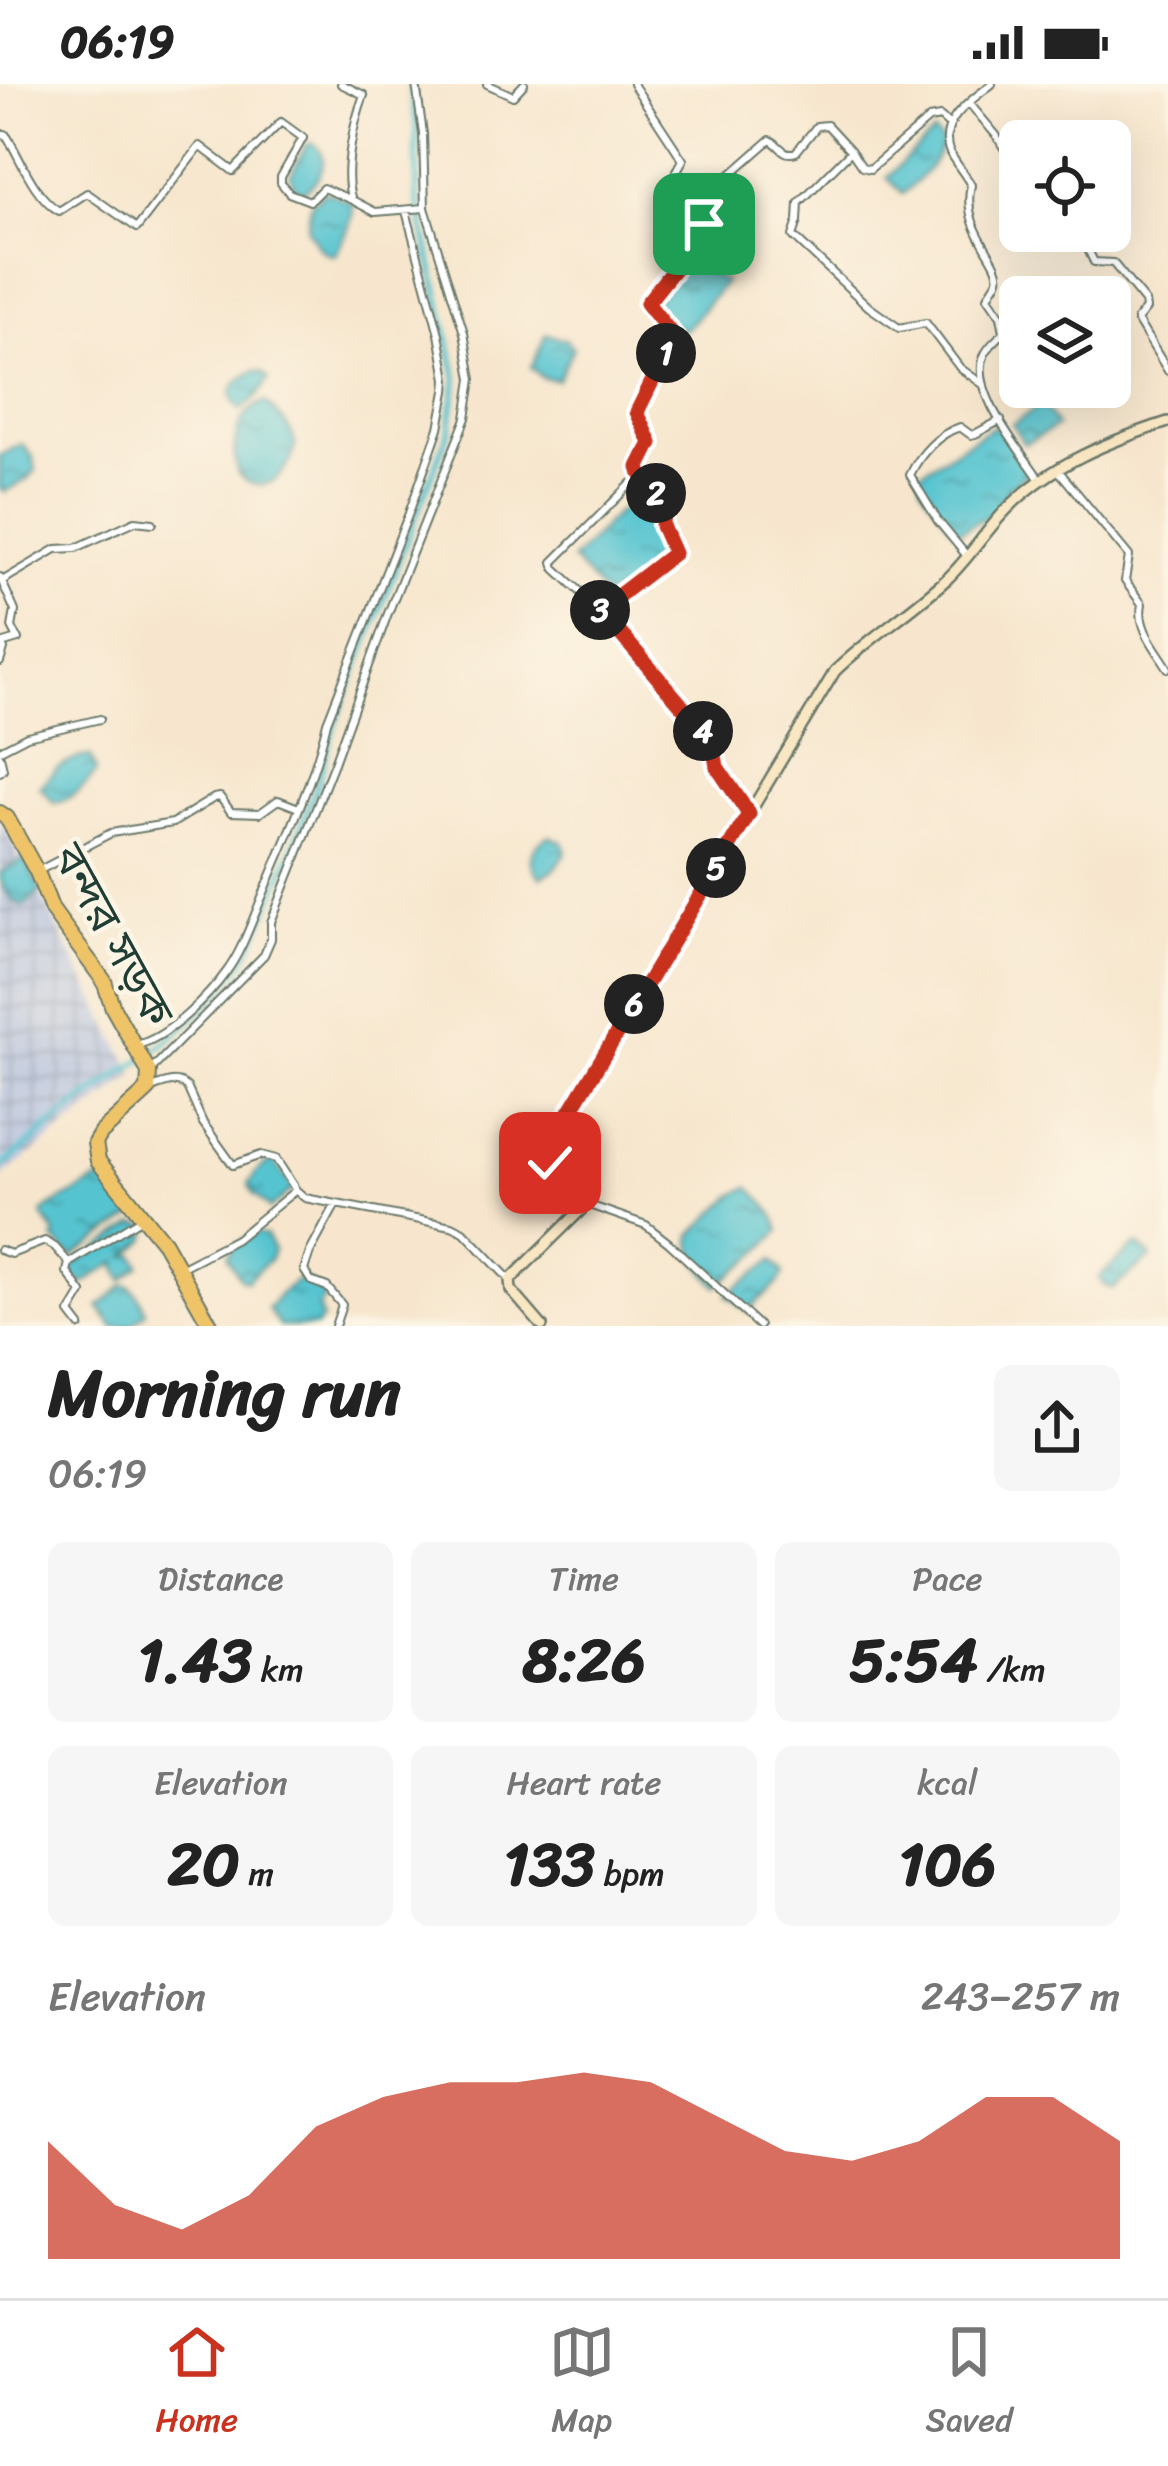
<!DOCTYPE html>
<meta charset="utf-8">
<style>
body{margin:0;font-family:Sriracha,"Noto Sans Bengali",sans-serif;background:#f6f6f6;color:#222;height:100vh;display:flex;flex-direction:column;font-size:45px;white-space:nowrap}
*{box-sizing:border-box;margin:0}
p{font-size:39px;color:#767676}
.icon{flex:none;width:66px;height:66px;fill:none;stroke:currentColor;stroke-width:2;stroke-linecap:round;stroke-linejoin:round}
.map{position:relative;height:1242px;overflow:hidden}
.sheet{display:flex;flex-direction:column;background:#fff;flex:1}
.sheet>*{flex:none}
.controls{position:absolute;left:999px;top:36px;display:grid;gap:24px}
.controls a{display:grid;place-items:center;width:132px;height:132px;border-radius:18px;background:#fff;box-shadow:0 12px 48px #0002;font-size:60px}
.pin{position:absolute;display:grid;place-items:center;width:102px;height:102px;color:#fff;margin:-51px;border-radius:24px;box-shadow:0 6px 18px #0006}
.km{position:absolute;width:60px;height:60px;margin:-30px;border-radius:50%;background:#222;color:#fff;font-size:33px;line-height:60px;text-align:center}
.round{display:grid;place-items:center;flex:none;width:126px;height:126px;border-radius:18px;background:#f6f6f6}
.headline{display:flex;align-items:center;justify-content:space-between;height:204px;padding:0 48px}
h1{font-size:66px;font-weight:700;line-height:90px}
.stats{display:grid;grid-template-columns:repeat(3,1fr);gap:18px;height:204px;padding:12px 48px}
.stats div{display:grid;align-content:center;border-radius:18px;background:#f6f6f6;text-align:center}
.stats b{font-size:60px;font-weight:700}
.stats small{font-size:33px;font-weight:400}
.stats p{font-size:33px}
.chart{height:336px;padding:24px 48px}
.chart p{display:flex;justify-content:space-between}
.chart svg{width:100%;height:216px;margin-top:12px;fill:#c8321e;opacity:.7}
.status{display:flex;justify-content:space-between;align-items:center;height:84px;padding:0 60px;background:#fff;direction:ltr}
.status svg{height:33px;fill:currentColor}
.dock{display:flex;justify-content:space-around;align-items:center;height:168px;border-top:3px solid #e0e0e0;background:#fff;font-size:33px;color:#767676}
.dock a{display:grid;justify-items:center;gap:6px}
.dock .current{color:#c8321e}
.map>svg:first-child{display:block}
.industrial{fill:url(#industrial-grid)}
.water{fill:url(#water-ripples);stroke:#3b8082;stroke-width:3}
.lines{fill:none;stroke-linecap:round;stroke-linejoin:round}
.canal{stroke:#57c4d0;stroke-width:6}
.street-casing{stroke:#6b786a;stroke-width:10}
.secondary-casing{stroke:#6b786a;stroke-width:14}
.highway-casing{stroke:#6b786a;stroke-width:18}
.street{stroke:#fff;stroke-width:6}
.secondary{stroke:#f9e7c3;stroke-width:9}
.highway{stroke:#efc469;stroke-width:14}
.route-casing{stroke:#fff;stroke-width:24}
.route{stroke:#c8321e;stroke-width:15}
.labels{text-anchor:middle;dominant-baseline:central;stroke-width:9;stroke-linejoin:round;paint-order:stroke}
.street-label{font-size:45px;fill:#1f3d34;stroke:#fcf5e5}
</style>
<div class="status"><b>06:19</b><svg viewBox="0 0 49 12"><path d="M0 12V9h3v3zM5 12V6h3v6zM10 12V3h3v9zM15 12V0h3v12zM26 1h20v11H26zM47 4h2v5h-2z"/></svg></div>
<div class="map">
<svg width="1168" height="1242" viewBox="0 0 1168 1242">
<defs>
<pattern id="industrial-grid" width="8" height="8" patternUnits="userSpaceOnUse" patternTransform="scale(3)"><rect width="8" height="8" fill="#b9c4de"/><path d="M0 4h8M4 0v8" fill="none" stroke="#96a0b5"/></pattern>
<pattern id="water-ripples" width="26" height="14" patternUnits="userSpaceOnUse" patternTransform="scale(3)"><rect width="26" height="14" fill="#57c4d0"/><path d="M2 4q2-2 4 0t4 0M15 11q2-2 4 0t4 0" fill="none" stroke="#47a0aa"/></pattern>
</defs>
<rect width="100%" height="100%" fill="#fcf5e5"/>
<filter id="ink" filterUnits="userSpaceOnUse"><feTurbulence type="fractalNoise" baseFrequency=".00833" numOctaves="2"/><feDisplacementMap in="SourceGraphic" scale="24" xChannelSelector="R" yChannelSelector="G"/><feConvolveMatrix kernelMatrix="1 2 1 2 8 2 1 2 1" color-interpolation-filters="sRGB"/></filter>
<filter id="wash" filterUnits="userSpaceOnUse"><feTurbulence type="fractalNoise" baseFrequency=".004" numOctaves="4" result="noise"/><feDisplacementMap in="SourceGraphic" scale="48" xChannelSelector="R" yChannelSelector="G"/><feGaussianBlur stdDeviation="2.7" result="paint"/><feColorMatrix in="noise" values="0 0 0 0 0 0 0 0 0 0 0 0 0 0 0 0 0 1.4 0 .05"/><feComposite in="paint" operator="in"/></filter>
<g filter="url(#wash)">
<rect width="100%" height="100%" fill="#f7e6cd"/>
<path class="industrial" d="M 0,735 L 135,991 L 0,1094 Z"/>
<path class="water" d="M 934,49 L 943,59 C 935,81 920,94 903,110 L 887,93 Z
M 314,59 C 332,75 320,97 302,108 L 295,103 L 290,92 L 307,60 Z
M 326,107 L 352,119 C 355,137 343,154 336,170 L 331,171 C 311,161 318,156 307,146 L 311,120 Z
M 691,178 L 725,198 L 688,243 L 681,247 L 652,221 L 685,179 Z
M 546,250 L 565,255 L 573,264 L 557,296 L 543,294 L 531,284 Z
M 254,287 L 262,288 L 269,295 L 257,313 L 240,326 L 234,320 L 231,308 L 239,296 Z
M 265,318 C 274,326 292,344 294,356 C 298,372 280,398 263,401 C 254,403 245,396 238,390 C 230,363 236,328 265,318 Z
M 1043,320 L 1057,342 L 1024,360 L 1012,340 Z
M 992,343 L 1000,344 L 1017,368 L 1027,390 L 1007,405 L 1001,425 L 960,447 L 953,445 L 922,403 L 919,389 Z
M 22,360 L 33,373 L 36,386 L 28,395 L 4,408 L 0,405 L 0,372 Z
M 627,424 L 632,426 L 667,462 C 667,466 667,469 666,472 C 660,485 620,507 606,513 L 572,476 L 618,428 Z
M 81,673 L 91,673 L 96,687 C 87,702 71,716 54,719 L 40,703 L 57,684 Z
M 549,752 L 563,758 L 566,768 L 555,785 L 541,793 C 525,779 531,761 549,752 Z
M 25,775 L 41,807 L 23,822 C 11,816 0,803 0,789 Z
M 273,1075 L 293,1105 L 270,1125 L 253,1109 L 249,1100 L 257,1087 Z
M 105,1093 L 137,1130 L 72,1173 L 54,1155 L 56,1150 L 42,1131 L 48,1124 Z
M 749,1103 C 763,1116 776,1129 780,1147 L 755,1172 L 717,1202 C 704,1186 690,1172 692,1151 L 733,1112 Z
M 135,1140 L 144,1141 L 148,1148 L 146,1156 L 127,1172 L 135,1171 L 140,1181 L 123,1196 L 115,1181 L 119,1177 L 82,1200 L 73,1191 L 71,1183 Z
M 257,1148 L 266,1152 L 273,1166 L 270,1175 L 246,1197 L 240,1194 L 227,1172 L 236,1161 Z
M 1137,1160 L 1152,1173 L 1112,1205 L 1104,1201 L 1099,1194 L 1104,1188 Z
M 773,1176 L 784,1189 C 777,1207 758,1212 748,1228 L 727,1211 Z
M 299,1195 C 308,1197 322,1205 325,1214 L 318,1223 L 322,1235 L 316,1242 L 279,1242 L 268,1225 L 280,1210 Z
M 124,1201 L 130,1202 L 139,1213 L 146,1228 L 131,1242 L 113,1242 L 99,1223 Z"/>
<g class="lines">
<path class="canal" d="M 0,1084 L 79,1019 L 160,963 L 215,915 L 241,882 L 255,855 L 292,767 L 318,698 L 333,646 L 449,347 L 457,294 L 417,114 L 416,38 L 410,0"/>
</g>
</g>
<g filter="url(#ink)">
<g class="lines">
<g class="street-casing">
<path id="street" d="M 341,0 L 364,11 C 354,37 342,90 352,116 L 375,128 L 425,124
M 487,0 L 513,12 L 524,0
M 633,0 L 683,76 L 674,92 L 674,97 L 709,126
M 992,0 C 972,16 936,38 950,69 C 956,80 965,90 971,101 C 960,146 1003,176 998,195 C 996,201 991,206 988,213 L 1001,232 L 1004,248 C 998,255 989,261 985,270 C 968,307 1021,366 1040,396
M 969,19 L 996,51 L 1020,91
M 0,50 L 5,50 L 8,54 C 22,78 35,113 59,127 L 87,109 L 137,144 L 200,62 L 233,87 L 281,38 L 303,54 L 281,93 L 281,99 L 289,109 L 310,117 L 323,104 L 352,116
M 851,67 L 862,83 L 870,85 L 929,35 L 940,33 L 948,40
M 1079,147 L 1094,178 L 1113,179 L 1145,218 L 1146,225 L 1137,236 L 1168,287
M 1058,386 L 1129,472 L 1125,497 L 1142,520 C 1137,544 1156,564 1168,584
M 967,472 L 938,437 L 910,391 C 920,370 938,350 960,343 L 971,351 L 975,350 L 1001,336
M 0,493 L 15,527 L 12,543 L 18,555 L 1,560 L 4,565 L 0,578
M 2,497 L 56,465 L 76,464 L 135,437 L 153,439
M 600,526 L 555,484 L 553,478 L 641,390
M 0,666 L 27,652 L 100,635
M 0,672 L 3,685 L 0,688
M 749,730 L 717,683 L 714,665 L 701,644 L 600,526 L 674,469 L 662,442 L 663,419 L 641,390 L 639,383 L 651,359 L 636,329 L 673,253 L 647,219 C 667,191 702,157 711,124 L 705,113 L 770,56 C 780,60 783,73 796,68 L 817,42 L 827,41 L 851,67 L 799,119 L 798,137 L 793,152 L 869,223 L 899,244 L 926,239 L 960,284 L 984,301
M 40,786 L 111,749 L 173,739 L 214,714 L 220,713 L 231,728 L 260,729 L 278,716 L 296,723
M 136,961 C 167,955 209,912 227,887 C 243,865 252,836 263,811 C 286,755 314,697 327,638 L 409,429 L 439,344 L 446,307 L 447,295 L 439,250 L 406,127
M 152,985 L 264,871 L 271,855 L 271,838 L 334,679 L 387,532 L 466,334 L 472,295 L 464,249 L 425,124 L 423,50 L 416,0
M 151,1004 C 164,1000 175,993 187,1003 L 203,1039 L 233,1081 L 261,1071 L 276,1075 L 296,1106
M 589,1121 L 646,1141 L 669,1159 L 759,1242
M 0,1166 L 11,1170 L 45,1157 L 55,1163 L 69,1179 L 140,1135
M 69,1179 L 67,1188 L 82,1209 L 70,1229 L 80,1242
M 182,1183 L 236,1155 L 296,1106 L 305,1114 L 452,1142 L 464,1148 L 510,1196
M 335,1242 L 342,1221 L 327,1203 L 311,1197 L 304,1186 L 310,1168 L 336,1120"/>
</g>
<g class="secondary-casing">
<path id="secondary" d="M 542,1242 L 511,1206 L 510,1196 L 587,1120 L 550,1079 L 547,1066 L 835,587 C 870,553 912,527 948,494 C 970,473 986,446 1008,424 C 1051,380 1110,357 1168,338"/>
</g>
<g class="highway-casing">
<path id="highway" d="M 0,729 L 7,734 L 37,788 L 52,826 L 104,897 L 113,924 L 149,988 L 148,1006 L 101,1049 L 95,1059 L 98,1077 L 164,1159 L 211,1242"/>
</g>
<use href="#street" class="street"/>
<use href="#secondary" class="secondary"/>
<use href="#highway" class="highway"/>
</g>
</g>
<g class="lines" filter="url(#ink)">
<g class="route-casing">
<path id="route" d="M 550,1079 L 547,1066 L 749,730 L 717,683 L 714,665 L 701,644 L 600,526 L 674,469 L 662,442 L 663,419 L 641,390 L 639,383 L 651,359 L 637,328 L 674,253 L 647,219 L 678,180 L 704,140"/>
</g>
<use href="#route" class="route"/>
</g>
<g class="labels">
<g class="street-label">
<text transform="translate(113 851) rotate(61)">বন্দর সড়ক</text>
</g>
</g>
</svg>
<div class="controls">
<a><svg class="icon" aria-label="locate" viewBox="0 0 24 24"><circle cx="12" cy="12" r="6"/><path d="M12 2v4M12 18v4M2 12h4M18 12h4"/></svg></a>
<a><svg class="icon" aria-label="layers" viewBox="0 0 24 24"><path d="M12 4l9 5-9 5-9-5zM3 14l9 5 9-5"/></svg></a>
</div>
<div class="pin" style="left:704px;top:140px;background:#1e9e55"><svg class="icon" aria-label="arrive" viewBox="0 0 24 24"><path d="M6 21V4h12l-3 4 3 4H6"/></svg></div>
<div class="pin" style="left:550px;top:1079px;background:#d93025"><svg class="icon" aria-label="check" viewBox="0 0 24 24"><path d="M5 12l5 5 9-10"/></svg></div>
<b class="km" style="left:666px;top:269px">1</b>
<b class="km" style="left:656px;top:409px">2</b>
<b class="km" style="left:600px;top:526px">3</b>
<b class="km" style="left:703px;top:647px">4</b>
<b class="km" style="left:716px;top:784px">5</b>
<b class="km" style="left:634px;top:920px">6</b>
</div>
<section class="sheet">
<div class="headline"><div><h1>Morning run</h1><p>06:19</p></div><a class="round"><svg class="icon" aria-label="share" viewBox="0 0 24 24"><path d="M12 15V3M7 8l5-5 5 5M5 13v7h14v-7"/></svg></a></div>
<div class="stats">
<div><p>Distance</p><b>1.43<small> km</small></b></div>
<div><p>Time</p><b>8:26</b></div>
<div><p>Pace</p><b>5:54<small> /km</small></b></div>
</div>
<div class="stats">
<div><p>Elevation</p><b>20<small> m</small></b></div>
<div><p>Heart rate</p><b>133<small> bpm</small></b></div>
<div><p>kcal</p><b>106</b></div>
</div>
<div class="chart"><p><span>Elevation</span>243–257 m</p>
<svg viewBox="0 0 160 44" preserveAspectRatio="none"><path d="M0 44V20L10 33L20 38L30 31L40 17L50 11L60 8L70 8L80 6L90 8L100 15L110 22L120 24L130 20L140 11L150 11L160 20V44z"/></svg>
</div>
</section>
<nav class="dock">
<a class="current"><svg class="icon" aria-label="home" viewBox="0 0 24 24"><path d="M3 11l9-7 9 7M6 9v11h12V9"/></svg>Home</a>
<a><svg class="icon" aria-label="map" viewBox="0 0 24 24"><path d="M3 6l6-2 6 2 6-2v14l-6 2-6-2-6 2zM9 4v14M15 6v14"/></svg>Map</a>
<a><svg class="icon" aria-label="saved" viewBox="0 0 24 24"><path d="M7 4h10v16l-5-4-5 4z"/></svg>Saved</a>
</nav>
